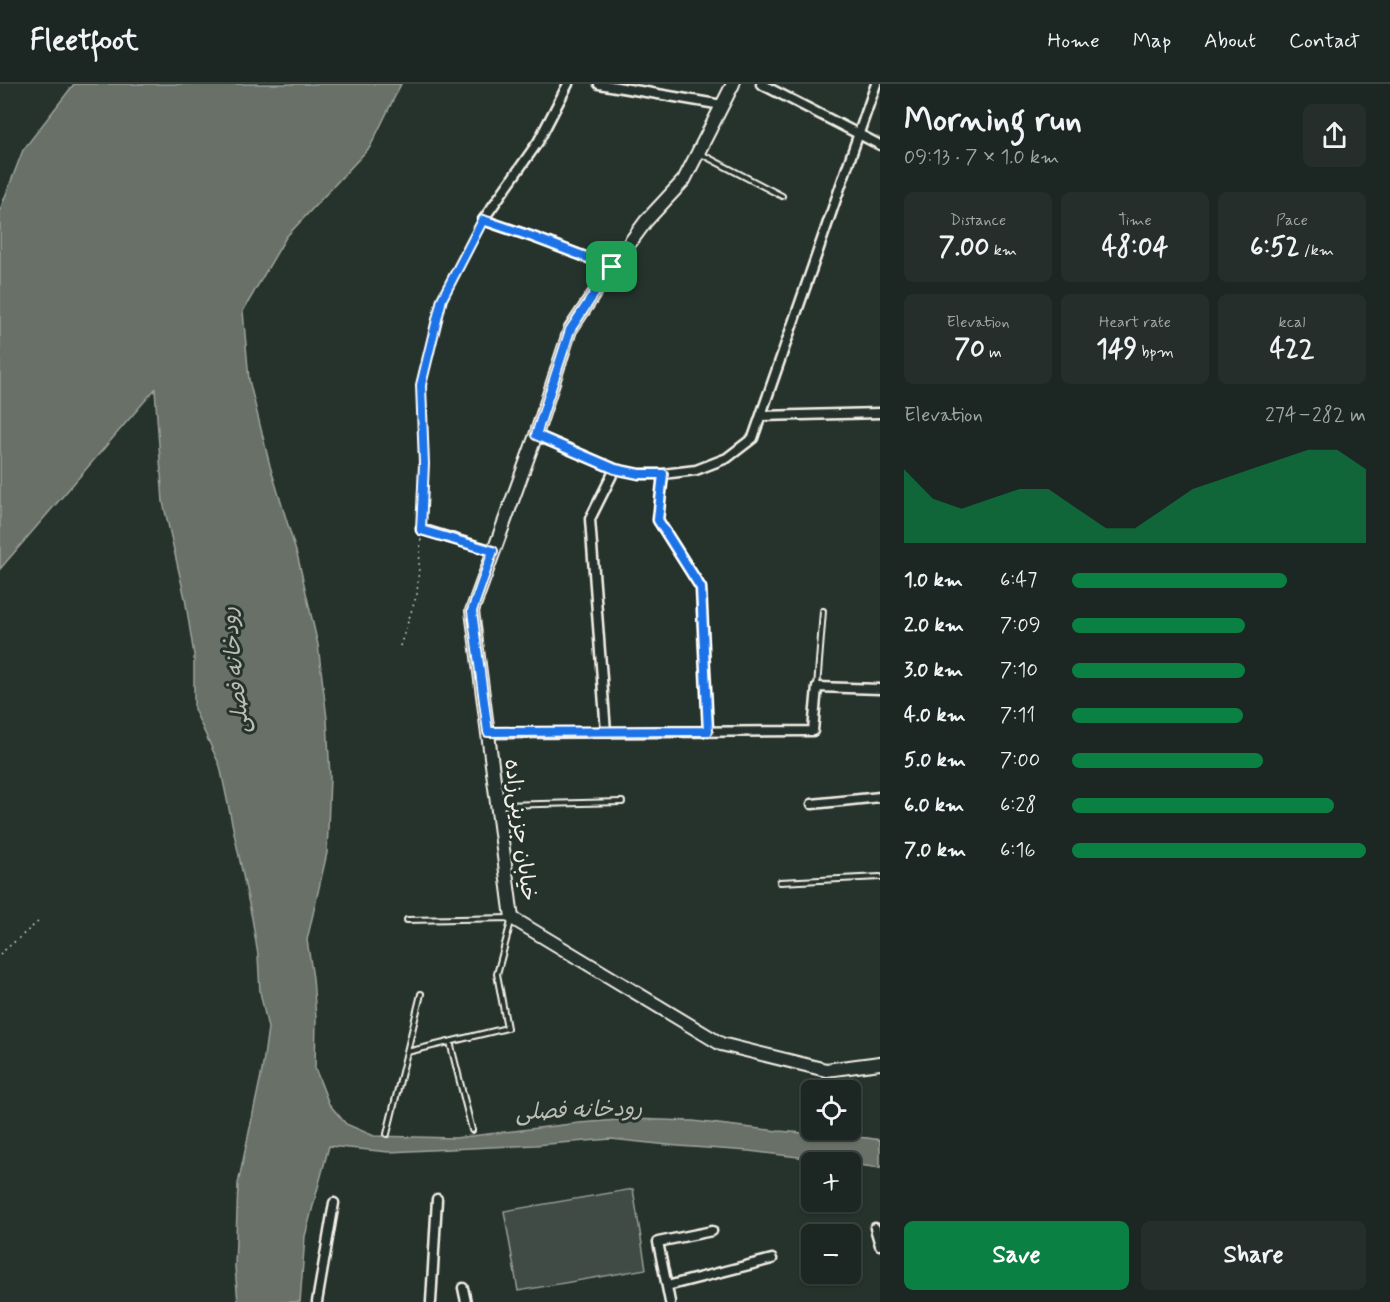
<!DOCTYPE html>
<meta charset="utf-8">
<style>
body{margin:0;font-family:Mynerve,"Playpen Sans Arabic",sans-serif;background:#252e2a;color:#f1f3f6;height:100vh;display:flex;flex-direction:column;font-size:22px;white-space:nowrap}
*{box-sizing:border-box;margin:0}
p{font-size:20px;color:#a0a5a5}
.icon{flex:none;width:33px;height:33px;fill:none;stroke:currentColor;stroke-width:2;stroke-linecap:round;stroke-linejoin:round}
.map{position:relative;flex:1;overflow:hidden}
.details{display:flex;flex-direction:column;background:#1c2622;width:510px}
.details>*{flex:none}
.controls{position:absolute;left:801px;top:996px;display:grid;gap:12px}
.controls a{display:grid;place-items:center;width:60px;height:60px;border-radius:9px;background:#1c2622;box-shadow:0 2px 4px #0004,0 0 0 2px #3a4340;font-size:30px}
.pin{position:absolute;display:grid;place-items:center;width:51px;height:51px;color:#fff;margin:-26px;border-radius:12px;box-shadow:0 3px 9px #0006}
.round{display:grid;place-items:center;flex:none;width:63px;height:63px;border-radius:9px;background:#252e2a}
.headline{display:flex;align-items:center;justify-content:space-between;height:102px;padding:0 24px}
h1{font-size:33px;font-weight:700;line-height:45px}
.stats{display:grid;grid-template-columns:repeat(3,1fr);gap:9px;height:102px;padding:6px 24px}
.stats div{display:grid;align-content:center;border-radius:9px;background:#252e2a;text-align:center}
.stats b{font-size:26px;font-weight:700}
.stats small{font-size:16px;font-weight:400}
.stats p{font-size:16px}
.chart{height:168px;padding:12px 24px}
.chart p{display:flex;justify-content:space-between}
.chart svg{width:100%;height:108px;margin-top:6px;fill:#0b8043;opacity:.7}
.button{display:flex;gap:12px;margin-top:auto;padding:12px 24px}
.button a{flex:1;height:69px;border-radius:9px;background:#0b8043;color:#fff;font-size:24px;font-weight:700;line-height:69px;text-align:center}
.button a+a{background:#252e2a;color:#f1f3f6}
ul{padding:0 24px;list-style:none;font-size:20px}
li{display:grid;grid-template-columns:96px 72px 1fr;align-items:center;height:45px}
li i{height:15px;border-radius:8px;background:#0b8043}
header{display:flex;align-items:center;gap:36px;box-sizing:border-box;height:84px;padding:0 30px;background:#1c2622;border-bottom:2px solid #3a4340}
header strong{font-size:28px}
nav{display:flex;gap:33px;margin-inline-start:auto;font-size:21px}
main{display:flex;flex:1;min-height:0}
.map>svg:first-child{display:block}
.green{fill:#414b45;stroke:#9a9e96;stroke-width:1.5}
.water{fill:#676f68;stroke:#9fa39b;stroke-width:1.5}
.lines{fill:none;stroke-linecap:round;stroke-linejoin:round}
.lane-casing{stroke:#f4f1e8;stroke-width:8}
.street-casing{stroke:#f4f1e8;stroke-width:13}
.secondary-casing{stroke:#f4f1e8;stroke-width:16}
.path{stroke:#f4f1e8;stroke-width:1.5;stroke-dasharray:1.5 4.5;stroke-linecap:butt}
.lane{stroke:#26332d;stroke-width:4}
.street{stroke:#26332d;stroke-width:8}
.secondary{stroke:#26332d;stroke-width:12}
.route-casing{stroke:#fff;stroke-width:12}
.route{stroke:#1a73e8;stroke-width:8}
.labels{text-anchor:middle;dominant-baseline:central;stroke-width:6;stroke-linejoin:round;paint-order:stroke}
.street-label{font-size:21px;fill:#f4f1e8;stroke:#26332d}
.water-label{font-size:22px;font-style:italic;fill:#bcbdb5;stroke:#26332d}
</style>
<header>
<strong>Fleetfoot</strong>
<nav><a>Home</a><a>Map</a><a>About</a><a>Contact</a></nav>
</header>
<main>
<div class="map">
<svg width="880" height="1218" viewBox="0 0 880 1218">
<rect width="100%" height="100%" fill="#26332d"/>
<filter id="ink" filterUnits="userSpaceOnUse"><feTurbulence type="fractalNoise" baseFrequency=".0167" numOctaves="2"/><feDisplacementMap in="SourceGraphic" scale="12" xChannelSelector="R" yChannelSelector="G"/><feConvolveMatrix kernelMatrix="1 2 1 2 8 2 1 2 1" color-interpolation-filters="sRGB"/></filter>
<g filter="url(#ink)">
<path class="green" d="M 633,1105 L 646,1185 L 518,1207 L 504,1127 Z"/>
<path class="water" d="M 74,0 L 401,0 L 370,63 L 286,153 L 243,227 L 249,296 L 270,382 L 298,474 L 318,561 L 327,635 L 330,694 L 327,769 L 307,856 L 313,894 L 316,934 L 315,984 L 329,1020 L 346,1040 L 374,1052 L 455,1054 L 579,1039 L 631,1035 L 693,1037 L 778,1047 L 868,1054 L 880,1056 L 880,1084 L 851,1080 L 850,1078 L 840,1078 L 749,1067 L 678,1062 L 611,1055 L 535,1061 L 389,1068 L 329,1062 L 305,1152 L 300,1218 L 238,1218 L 235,1183 L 238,1100 L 262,987 L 268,944 L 260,908 L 258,871 L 252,834 L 220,682 L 194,625 L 194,571 L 185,514 L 163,418 L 155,305 L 0,485 L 0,126 L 23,66 Z"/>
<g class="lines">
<g class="lane-casing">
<path id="lane" d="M 701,70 L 782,112
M 817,603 L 823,527
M 501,721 L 622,718
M 780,798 L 880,793
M 407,836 L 512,834 L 497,890 L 507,944 L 407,968
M 450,958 L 472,1046
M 387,1050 L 421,910"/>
</g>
<g class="street-casing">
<path id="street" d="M 568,0 L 538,58 L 483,136 L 533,153 L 612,183
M 599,0 L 722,21
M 761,0 L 880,61
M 761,332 L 880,329
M 536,351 L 615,385 L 639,390 L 663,390 L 696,386 L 727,374 L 753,354 L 876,0
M 663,390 L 658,436 L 701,504 L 708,647
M 421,445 L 493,467
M 606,648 L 590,435 L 615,385
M 488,649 L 813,647 L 817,603 L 880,605
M 812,720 L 880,713
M 875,1144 L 880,1161
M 667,1202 L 772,1175
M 463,1204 L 466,1218
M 317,1218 L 334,1119
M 431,1218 L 437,1115
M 670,1218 L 658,1158 L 712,1147"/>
</g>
<g class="secondary-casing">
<path id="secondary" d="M 733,0 L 684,96 L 646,137 L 612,183 L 570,246 L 536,351 L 472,527 L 512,834 L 721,960 L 826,986 L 880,979"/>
</g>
<path class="path" d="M 422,435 L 424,380 L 421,301 L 442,215 L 479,145
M 400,562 L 417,510 L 421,454
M 0,870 L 39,837"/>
<use href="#lane" class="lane"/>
<use href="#street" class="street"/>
<use href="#secondary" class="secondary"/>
</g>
</g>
<g class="lines" filter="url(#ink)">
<g class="route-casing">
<path id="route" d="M 483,136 L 533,153 L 612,183 L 570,246 L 536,351 L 615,385 L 639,390 L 663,390 L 658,436 L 701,504 L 708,647 L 488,648 L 472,527 L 493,467 L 421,446 L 424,380 L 421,301 L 442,215 Z"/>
</g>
<use href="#route" class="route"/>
</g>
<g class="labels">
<g class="street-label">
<text transform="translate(520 746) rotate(83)">خیابان جزینی‌زاده</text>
</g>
<g class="water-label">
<text transform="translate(236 586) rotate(-96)">رودخانه فصلی</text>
<text transform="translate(579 1027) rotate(-2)">رودخانه فصلی</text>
</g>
</g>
</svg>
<div class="controls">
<a><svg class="icon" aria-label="locate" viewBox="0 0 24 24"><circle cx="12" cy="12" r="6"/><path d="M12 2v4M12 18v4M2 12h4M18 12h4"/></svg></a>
<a>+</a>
<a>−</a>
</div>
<div class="pin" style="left:612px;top:183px;background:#1e9e55"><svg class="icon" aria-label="arrive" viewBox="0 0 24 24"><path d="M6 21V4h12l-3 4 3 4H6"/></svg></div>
</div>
<section class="details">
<div class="headline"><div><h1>Morning run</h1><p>09:13 · 7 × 1.0 km</p></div><a class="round"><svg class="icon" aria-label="share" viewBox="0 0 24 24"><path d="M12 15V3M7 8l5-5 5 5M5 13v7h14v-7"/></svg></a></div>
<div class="stats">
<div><p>Distance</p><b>7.00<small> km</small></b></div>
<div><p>Time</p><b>48:04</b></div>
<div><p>Pace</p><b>6:52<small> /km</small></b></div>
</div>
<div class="stats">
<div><p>Elevation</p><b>70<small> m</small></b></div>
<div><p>Heart rate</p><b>149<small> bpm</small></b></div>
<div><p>kcal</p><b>422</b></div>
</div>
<div class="chart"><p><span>Elevation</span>274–282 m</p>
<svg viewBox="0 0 160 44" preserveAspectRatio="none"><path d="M0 44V14L10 26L20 30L30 26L40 22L50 22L60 30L70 38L80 38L90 30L100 22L110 18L120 14L130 10L140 6L150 6L160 14V44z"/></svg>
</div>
<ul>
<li><b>1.0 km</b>6:47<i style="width:73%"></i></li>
<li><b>2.0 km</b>7:09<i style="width:59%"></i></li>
<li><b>3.0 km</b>7:10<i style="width:59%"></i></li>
<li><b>4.0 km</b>7:11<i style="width:58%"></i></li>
<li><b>5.0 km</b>7:00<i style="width:65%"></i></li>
<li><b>6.0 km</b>6:28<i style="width:89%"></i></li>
<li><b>7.0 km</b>6:16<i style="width:100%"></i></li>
</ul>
<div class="button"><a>Save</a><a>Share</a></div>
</section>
</main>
